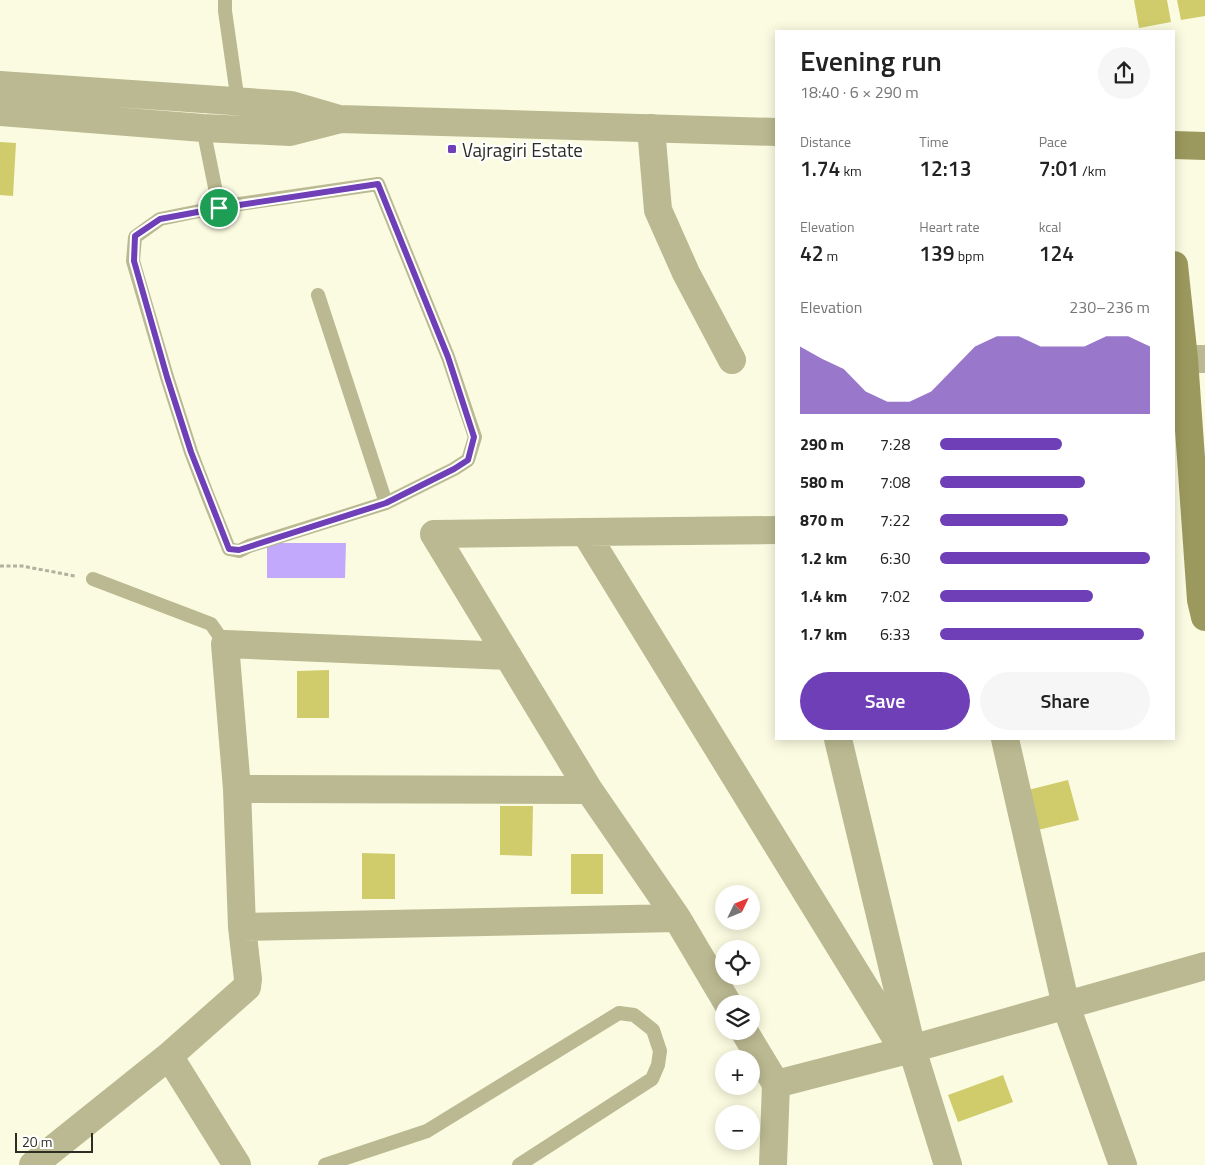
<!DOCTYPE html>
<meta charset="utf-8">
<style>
body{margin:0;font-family:"Titillium Web",sans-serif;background:#f6f6f6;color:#222;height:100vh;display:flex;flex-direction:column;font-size:19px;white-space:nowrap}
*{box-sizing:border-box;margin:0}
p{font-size:16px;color:#767676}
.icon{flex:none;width:28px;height:28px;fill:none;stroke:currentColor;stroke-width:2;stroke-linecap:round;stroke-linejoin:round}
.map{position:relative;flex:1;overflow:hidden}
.side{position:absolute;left:775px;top:30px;width:400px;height:710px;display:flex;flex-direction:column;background:#fff;border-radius:0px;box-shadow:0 2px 12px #0003}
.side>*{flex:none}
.needle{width:32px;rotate:47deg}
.buttons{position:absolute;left:715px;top:885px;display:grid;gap:10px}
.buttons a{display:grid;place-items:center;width:45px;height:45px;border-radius:50%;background:#fff;box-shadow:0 2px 12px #0003;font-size:25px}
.scale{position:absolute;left:15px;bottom:12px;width:78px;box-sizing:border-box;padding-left:5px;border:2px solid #2d2d23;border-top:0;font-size:14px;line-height:18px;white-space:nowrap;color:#2d2d23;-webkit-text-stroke:4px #fff;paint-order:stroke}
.pin{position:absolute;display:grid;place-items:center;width:42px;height:42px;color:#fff;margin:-21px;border:2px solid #fff;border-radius:50%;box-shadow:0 1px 5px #0007}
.round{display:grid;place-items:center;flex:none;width:52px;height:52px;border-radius:26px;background:#f6f6f6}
.head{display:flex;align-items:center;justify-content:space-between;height:85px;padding:0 25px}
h1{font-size:28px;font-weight:600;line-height:38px}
.stats{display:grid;grid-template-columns:repeat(3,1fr);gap:8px;height:85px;padding:5px 25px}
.stats div{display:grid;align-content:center}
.stats b{font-size:21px;font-weight:600}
.stats small{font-size:14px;font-weight:400}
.stats p{font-size:14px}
.chart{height:140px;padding:10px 25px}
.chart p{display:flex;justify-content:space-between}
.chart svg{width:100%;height:90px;margin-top:5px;fill:#6e3fb6;opacity:.7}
.button{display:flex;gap:10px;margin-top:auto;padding:10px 25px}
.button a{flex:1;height:58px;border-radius:30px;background:#6e3fb6;color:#fff;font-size:20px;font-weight:600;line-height:58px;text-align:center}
.button a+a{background:#f6f6f6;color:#222}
ul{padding:0 25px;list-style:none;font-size:16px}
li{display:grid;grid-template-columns:80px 60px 1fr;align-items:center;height:38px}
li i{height:12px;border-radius:6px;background:#6e3fb6}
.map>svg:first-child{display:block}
.water{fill:#c2a9fc}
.building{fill:#d0cc6c}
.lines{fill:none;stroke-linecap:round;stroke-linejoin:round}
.path{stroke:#b1b19d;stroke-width:3;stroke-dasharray:4 2.5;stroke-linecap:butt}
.service{stroke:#bab991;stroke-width:14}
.minor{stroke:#bab991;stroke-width:28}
.tertiary{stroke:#bab991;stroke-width:28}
.secondary{stroke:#9b995d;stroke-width:28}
.route-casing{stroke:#fff;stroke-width:10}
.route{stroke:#6e3fb6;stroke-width:6}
.poi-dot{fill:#6e3fb6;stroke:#fff;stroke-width:2}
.labels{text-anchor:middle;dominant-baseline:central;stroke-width:4.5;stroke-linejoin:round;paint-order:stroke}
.poi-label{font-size:19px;fill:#2d2d23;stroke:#fff;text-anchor:start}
</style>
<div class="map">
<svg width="1205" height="1165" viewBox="0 0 1205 1165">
<rect width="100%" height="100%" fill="#fbfbe1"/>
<path class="water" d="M 267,543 L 346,543 L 345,578 L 267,578 Z"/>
<path class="building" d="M 1134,0 L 1167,0 L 1171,22 L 1139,28 Z
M 1177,0 L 1205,0 L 1205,16 L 1181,20 Z
M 0,142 L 16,143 L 13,196 L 0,195 Z
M 329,670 L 329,718 L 297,718 L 297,671 Z
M 1068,780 L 1079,820 L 1038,830 L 1028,790 Z
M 500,806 L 533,806 L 532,856 L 500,855 Z
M 362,853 L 395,854 L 395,899 L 362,899 Z
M 571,854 L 603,854 L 603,894 L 571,894 Z
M 1003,1075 L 1013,1102 L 958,1122 L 948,1095 Z"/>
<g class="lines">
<path class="path" d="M 0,566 L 22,566 L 75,576"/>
<path class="service" d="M 225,0 L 225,11 L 238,102
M 203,128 L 219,207
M 378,184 L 448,357 L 475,437 L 468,460 L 454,469 L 386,503 L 249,546 L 239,551 L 229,549 L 207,494 L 191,452 L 167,377 L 133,261 L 135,237 L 160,219 L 219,207 Z
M 318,295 L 386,503
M 93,579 L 211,624 L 225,644
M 325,1165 L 427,1131 L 619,1013 L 634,1015 L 653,1030 L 660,1051 L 658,1065 L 652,1079 L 519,1165"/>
<path class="minor" d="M 651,128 L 658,210 L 686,273 L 732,360
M 1184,359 L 1205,359
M 776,530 L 585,532 L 904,1051
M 434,534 L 589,790 L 677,918 L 728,1004
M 434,534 L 585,532
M 838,739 L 912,1049 L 948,1165
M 1005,739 L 1066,1006 L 1123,1165
M 237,789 L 589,790
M 242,927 L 677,918
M 744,1031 L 776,1084 L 773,1165
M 169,1056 L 237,1165
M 776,1084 L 904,1051 L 1205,966
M 33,1165 L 169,1056 L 247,987 L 248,979 L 242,927 L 237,789 L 225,644 L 508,656"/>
<path class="tertiary" d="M 0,85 L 291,105 L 339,119 L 776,132
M 0,112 L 203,128 L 290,132 L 337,120"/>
<path class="secondary" d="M 1174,145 L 1205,146
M 1174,265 L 1184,359 L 1201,600 L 1205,617"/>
</g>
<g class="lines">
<g class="route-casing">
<path id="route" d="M 378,184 L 448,357 L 474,437 L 468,460 L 454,469 L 386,503 L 239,550 L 229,549 L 191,452 L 167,377 L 134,261 L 135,236 L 160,219 L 219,208 Z"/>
</g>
<use href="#route" class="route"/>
</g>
<rect class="poi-dot" x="447" y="144" width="10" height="10" rx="2.5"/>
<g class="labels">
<g class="poi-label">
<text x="462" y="149">Vajragiri Estate</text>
</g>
</g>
</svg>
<div class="buttons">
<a><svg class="needle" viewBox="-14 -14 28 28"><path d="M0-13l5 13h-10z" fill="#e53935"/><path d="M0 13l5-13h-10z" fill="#767676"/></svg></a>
<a><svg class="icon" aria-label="locate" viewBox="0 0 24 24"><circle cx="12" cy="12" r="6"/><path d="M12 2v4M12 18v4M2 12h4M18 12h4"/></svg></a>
<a><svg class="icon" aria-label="layers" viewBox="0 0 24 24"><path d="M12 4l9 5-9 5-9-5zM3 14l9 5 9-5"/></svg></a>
<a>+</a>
<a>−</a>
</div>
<div class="scale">20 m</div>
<div class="pin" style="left:219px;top:208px;background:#1e9e55"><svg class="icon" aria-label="arrive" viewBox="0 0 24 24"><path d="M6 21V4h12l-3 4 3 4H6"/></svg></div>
<section class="side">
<div class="head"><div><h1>Evening run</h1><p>18:40 · 6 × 290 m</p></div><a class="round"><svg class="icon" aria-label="share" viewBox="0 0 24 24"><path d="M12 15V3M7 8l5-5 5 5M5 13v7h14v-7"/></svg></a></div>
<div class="stats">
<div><p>Distance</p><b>1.74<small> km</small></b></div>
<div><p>Time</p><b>12:13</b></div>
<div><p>Pace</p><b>7:01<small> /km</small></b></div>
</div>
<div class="stats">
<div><p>Elevation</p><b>42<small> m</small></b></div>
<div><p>Heart rate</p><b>139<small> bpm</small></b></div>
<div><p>kcal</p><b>124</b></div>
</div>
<div class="chart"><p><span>Elevation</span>230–236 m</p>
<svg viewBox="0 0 160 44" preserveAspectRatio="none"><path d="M0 44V11L10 17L20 22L30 33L40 38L50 38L60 33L70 22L80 11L90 6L100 6L110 11L120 11L130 11L140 6L150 6L160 11V44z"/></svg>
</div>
<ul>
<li><b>290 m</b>7:28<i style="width:58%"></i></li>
<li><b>580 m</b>7:08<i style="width:69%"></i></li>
<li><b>870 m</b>7:22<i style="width:61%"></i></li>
<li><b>1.2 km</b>6:30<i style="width:100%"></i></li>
<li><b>1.4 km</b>7:02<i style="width:73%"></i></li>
<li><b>1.7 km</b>6:33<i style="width:97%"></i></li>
</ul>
<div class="button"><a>Save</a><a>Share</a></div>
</section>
</div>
